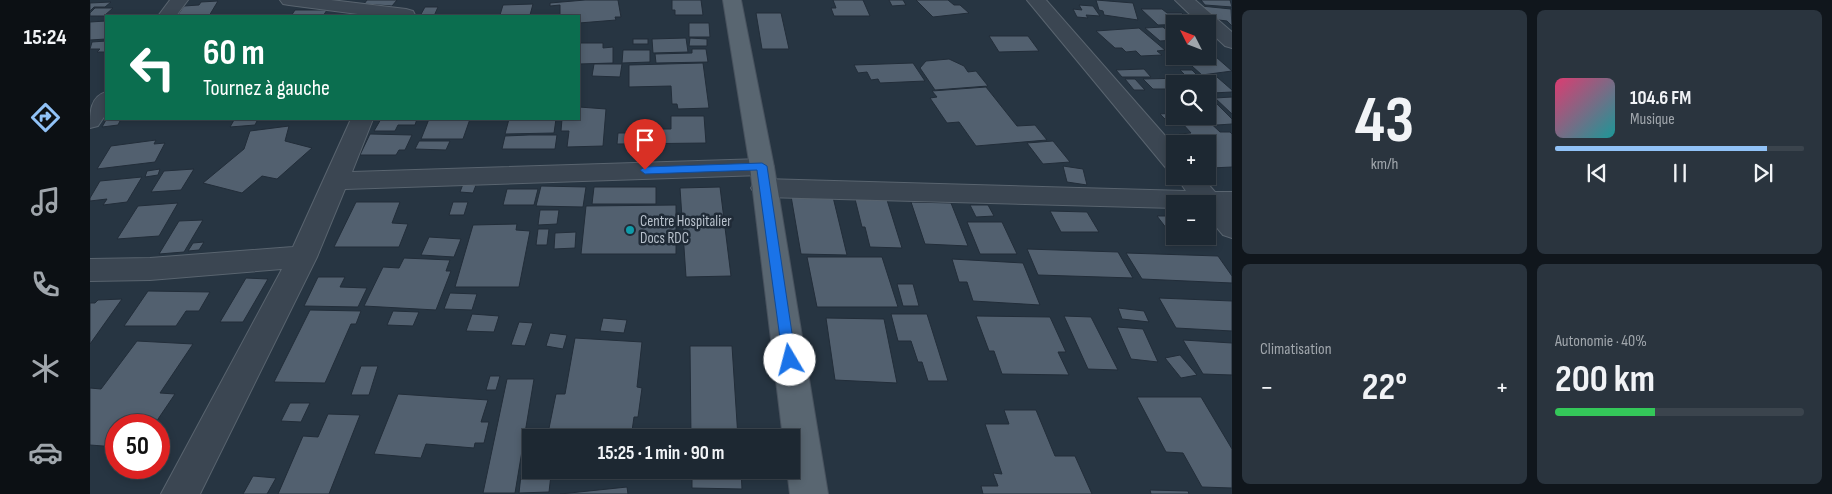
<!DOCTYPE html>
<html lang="fr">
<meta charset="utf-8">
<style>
:root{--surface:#1d2832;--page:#2a343e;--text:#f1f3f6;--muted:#a0a6ac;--line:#3b444d;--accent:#91c2f7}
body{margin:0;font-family:"Sofia Sans Condensed",sans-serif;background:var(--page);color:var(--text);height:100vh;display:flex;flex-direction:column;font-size:19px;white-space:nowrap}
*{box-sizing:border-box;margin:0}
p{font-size:16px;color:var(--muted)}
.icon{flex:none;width:28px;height:28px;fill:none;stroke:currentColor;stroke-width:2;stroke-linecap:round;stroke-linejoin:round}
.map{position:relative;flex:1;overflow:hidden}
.details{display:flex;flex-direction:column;gap:10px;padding:10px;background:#10161c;width:600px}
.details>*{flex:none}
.hud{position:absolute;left:15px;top:15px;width:475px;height:105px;border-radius:0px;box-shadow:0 2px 8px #0003,0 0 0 1px var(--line);background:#0b6e4f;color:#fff;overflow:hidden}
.needle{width:32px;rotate:312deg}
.fabs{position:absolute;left:1076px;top:15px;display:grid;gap:10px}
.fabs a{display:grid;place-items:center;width:50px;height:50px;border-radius:0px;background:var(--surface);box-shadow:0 2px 8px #0003,0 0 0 1px var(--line);font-size:25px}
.speed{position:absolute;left:15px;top:414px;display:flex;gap:10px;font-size:25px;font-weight:700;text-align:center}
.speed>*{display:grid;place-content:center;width:65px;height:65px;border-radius:50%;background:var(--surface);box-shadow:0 2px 8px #0003,0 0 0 1px var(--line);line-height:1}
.speed .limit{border:8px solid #d22;background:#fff;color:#111}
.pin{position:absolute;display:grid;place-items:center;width:42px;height:42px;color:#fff;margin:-51px -21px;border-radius:50% 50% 50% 0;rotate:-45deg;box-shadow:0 0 5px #0007}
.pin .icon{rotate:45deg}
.me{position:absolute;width:55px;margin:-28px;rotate:352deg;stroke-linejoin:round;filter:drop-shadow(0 0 4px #0008)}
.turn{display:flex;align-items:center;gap:18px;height:105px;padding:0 15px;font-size:22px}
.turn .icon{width:65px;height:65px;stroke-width:2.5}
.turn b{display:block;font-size:35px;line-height:42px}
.big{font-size:38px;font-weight:700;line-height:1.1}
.details .tile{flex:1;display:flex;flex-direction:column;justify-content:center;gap:8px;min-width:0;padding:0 18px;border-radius:8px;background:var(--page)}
.details .dial{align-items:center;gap:0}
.dial b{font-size:65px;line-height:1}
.song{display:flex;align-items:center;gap:15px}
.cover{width:60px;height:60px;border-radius:8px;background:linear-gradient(135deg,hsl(340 70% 55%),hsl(180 70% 35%))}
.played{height:5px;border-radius:2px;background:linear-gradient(90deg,var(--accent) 85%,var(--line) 85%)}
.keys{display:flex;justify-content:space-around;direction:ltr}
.heat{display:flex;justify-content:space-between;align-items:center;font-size:28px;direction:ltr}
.charge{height:8px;border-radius:4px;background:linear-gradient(90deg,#34c759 40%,var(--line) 0)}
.details .tiles{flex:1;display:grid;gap:10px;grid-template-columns:repeat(2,1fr)}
.trip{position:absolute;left:432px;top:429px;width:278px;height:50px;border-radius:0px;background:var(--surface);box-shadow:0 2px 8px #0003,0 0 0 1px var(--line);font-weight:700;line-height:50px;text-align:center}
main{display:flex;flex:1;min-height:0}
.dock{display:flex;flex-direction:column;width:90px;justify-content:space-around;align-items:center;background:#0c1014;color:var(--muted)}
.dock .icon{width:35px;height:35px}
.dock .on{color:var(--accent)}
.dock b{font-size:22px;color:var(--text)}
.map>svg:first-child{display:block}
.building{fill:#52606f;stroke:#222d39}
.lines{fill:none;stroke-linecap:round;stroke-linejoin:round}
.minor-casing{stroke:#59646f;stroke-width:2}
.major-casing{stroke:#48525e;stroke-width:2}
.minor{fill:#3b4652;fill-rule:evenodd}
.major{fill:#596671;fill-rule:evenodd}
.route{fill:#1a73e8;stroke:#114b97}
.culture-dot{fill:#0f9aa8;stroke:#202b37;stroke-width:2}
.labels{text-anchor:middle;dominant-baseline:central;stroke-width:5;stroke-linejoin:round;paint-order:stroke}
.poi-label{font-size:15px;fill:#b8c1cc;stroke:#202b37;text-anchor:start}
</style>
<main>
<nav class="dock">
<b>15:24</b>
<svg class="icon on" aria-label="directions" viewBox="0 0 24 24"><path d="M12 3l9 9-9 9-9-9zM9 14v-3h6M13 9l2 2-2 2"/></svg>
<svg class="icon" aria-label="music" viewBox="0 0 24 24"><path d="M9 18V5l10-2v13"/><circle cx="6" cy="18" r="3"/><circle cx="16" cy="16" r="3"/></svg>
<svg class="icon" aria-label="phone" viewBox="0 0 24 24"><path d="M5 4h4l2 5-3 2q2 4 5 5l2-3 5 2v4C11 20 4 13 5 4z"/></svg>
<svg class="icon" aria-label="climate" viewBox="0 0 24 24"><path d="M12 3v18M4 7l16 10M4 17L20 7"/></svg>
<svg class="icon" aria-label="car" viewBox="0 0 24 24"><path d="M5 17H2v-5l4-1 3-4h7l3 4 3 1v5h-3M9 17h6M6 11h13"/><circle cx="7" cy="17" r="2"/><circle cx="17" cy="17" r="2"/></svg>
</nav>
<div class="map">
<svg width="1142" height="494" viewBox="0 0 1142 494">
<rect width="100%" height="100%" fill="#273542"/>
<!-- building -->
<g class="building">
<polygon points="277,0 307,0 302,6 274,4"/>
<polygon points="495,0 528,0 531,17 525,17 526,20 489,23 489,16 470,16 470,5 460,6 460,3"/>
<polygon points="582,0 611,0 613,15 585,15 585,10 582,10"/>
<polygon points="743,0 773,0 780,16 744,16 741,8 746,8"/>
<polygon points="799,0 813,0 816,5 802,6"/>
<polygon points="826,0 858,0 864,5 870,5 879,13 843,17"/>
<polygon points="1006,0 1043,3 1048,20 1014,15 1013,11 1009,10"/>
<polygon points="1111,0 1140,0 1142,7 1115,5"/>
<polygon points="128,1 119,16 87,16 94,6 109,5 111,2"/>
<polygon points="21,2 15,7 4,7 0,11 0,3"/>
<polygon points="443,4 440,15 437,16 410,15 413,5"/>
<polygon points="989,5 1003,6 1010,16 996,15 998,18 987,17 983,9 992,10"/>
<polygon points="1111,6 1141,9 1142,26 1137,21 1129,20 1124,16 1120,16"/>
<polygon points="335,7 348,7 344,16 330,16"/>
<polygon points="5,8 23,8 14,16 0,16 0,13"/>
<polygon points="1051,9 1072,9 1077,13 1092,13 1103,24 1068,25"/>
<polygon points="205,10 237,10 233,16 201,16"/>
<polygon points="666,13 691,13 699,49 672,49"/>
<polygon points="16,21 16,39 0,40 0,22"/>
<polygon points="599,23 619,23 620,37 599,37"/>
<polygon points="1073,27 1085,37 1085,40 1070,41 1055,28"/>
<polygon points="1049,28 1075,50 1067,51 1072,55 1051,56 1046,51 1036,52 1032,48 1025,48 1006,31"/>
<polygon points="899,36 938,36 949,51 909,52"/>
<polygon points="596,38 598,52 563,53 562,39"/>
<polygon points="600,38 617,39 617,46 599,46"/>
<rect x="543" y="39" width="15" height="5"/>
<polygon points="16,41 16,52 7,52 10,49 0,49 2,42"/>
<polygon points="490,43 513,43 513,48 523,47 523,63 489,64"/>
<polygon points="602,49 616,49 618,62 566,63 565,54 602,53"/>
<polygon points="533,50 560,50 560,62 532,63"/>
<polygon points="1126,57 1142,71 1112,75 1093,58"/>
<polygon points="859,59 874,66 878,72 886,71 898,86 845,90 830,68 836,61"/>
<polygon points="613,63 619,108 588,109 587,104 582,104 581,86 539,87 539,65"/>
<polygon points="823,63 835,81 790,83 788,79 781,80 777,72 768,73 764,65"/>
<polygon points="504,64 532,64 530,77 502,76"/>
<polygon points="1054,69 1061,77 1032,77 1026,70"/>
<polygon points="1090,70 1102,70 1107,75 1095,75"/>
<polygon points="1127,77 1142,90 1142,92 1122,93 1118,89 1118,84 1112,84 1106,78"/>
<polygon points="1097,78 1103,84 1085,84 1085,89 1063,89 1053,79"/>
<polygon points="1035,79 1045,79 1055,90 1044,90"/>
<polygon points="896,87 927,126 945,125 957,140 886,146 869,122 857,123 840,98 847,97 842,91"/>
<polygon points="1142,97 1142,114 1125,98"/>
<polygon points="1118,100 1123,100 1142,119 1142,124 1127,125 1118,115"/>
<polygon points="489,107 516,109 513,146 477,147 479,131 471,131 472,119 489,119"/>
<polygon points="1085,113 1085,116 1113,116 1130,132 1140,132 1142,134 1142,167 1121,168 1118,164 1118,144 1098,144 1089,134 1101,133 1092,123 1079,123 1070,114"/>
<polygon points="581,116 614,116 616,143 527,144 528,133 556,133 556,129 581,129"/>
<polygon points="31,119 28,125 12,127 16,120"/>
<polygon points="168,119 165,125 140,127 144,120"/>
<polygon points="291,119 327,119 325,125 308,125 305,131 284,131"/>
<polygon points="339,119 380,119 373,139 331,139"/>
<polygon points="419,119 466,119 464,133 415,134"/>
<polygon points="199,126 195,141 222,148 187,179 172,176 152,193 113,183 154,149 160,131"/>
<polygon points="280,134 322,135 315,150 309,150 306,155 270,155"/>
<polygon points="439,135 467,135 465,149 412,149 415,136"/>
<polygon points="66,140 64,144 75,143 65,162 7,169 21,146"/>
<polygon points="329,141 360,141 356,150 325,149"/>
<polygon points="963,141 980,162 953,164 937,143"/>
<polygon points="973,166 993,169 997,185 977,182"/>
<polygon points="70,169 68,175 55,177 57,171"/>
<polygon points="104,169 91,190 61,192 74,171"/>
<polygon points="52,177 37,202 13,205 17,199 0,201 0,198 10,181"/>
<polygon points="373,184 386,185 383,193 370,192"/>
<polygon points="451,186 496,187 493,207 446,206"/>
<polygon points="504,187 566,187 566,204 502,204"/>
<polygon points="630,187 641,276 596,277 590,188"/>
<polygon points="417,189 448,189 444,205 413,205"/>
<polygon points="701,196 743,197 757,255 711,254"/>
<polygon points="765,199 797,200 812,248 780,247 775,227 772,227"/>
<polygon points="266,202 310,202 302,223 318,224 309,247 244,247"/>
<polygon points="363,202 378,202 374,215 359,215"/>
<polygon points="821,202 861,203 878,246 835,244"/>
<polygon points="88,203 69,236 27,239 48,206"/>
<polygon points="586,205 586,254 491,254 496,206"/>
<polygon points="880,205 898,205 904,216 886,217"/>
<polygon points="450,210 469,210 467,224 448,225"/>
<polygon points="960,211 997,212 1009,232 971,232"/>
<polygon points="1067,216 1085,216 1085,233 1080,233"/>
<polygon points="113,220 94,252 69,254 89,221"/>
<polygon points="877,222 912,222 927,254 890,254"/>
<polygon points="427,224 426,230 440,231 429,287 365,287 383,225"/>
<polygon points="448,229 459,229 457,245 446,245"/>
<polygon points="486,232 485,248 464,249 465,233"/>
<polygon points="339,237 371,239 364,257 331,255"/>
<polygon points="114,242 109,250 98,251 103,243"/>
<polygon points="937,249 1028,252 1043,278 948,275"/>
<polygon points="1036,253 1128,256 1142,276 1142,283 1052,279"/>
<polygon points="717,257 792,257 808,307 727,307"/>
<polygon points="314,258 360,260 356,271 361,271 346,310 274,306 293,267 309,268"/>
<polygon points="862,259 933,263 950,305 883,301 877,282 869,282"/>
<polygon points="228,277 255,277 250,287 277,288 268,307 214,306"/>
<polygon points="156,278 178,279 153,322 130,322"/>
<polygon points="807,284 823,284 829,306 813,306"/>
<polygon points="58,291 120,292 109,311 96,311 86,326 34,326"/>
<polygon points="360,293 387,294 382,310 354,309"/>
<polygon points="1069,298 1142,301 1142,331 1086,328"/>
<polygon points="32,299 0,344 0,303 5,303 8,300"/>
<polygon points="1028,308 1054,311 1059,322 1032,319"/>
<polygon points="220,310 271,311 266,324 261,324 235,383 184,382"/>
<polygon points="303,311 329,312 323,326 297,325"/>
<polygon points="382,314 409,316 404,332 376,331"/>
<polygon points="801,314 837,314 858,381 838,381 832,362 828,362 821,341 808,341"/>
<polygon points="886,316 960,317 976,352 968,352 979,375 912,374 904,351 899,351"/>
<polygon points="974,316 1001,317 1028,370 998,369"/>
<polygon points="513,318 537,320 534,333 510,331"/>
<polygon points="736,318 794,319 807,383 745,380"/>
<polygon points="429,322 443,323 435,346 421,345"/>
<polygon points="1027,327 1053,329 1068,362 1041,359"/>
<polygon points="460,333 477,335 473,349 456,346"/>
<polygon points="485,338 552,342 547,387 552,388 548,417 544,417 541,438 457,438 466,394 475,394"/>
<polygon points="1093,340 1142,343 1142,375 1113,374"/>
<polygon points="47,341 103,344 70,393 85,394 64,425 26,425 26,447 0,445 0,388 11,389"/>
<polygon points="600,346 642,346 648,438 601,438"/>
<polygon points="1090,355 1107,375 1091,378 1075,358"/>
<polygon points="271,366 288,366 279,395 261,395"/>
<polygon points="400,376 410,376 406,390 396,390"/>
<polygon points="417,379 444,379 425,493 393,493"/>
<polygon points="308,394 398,400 391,422 399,422 394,443 385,443 384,448 336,444 331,458 284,454"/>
<polygon points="1047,397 1111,397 1142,449 1142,488 1112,487 1093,453 1076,452"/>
<polygon points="200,403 220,403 211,422 191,421"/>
<polygon points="914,410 946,410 965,456 985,456 1002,494 893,494 891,486 908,486 903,473 912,474 895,424 919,424"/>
<polygon points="238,414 270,415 239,494 188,494 213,436 228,437"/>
<polygon points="602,470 651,470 652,489 602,488"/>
<polygon points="431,475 461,475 459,492 429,493"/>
<polygon points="163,476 186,478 177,494 153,494"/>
<polygon points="537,487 538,494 470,494"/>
<polygon points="1060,490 1098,491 1099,494 1061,494"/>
</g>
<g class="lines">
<defs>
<g id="minor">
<polygon points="80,0 98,0 86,16 68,16"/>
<polygon points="190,0 241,0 316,9 323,11 325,15 283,16 199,5 193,4"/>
<polygon points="937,0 956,0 1085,147 1085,170 1076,168"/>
<polygon points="1085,0 1105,0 1142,32 1142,48 1135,46 1118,30 1118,24 1110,24"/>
<path d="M16,92V114L8,126L0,128C0,112 0,97 16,92Z"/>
<polygon points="261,119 283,119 262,172 672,159 681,161 684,167 681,173 672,175 255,189 227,257 110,494 71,494 192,269 60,280 0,281 0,259 60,258 203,247"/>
<polygon points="1085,175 1111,176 1125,192 1142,192 1142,238 1133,235 1118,217 1118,204 1085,204 1085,208 674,197 665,194 661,188 665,182 674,179 1096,191"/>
</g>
<polygon id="major" points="633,0 651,0 684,167 738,494 700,494 697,470 701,470 701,438 693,438 660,167"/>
</defs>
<!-- minor casing -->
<use href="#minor" class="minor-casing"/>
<!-- major casing -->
<use href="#major" class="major-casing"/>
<!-- minor -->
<use href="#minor" class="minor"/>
<!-- major -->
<use href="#major" class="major"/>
</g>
<!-- route -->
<polygon class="route" points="672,163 677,166 706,360 704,364 700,366 695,364 693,360 667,170 555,174 550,170 555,167"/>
<!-- markers -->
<circle class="culture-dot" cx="540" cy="230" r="5"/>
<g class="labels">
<!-- poi labels -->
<g class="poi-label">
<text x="550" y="221">Centre Hospitalier<tspan x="550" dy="17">Docs RDC</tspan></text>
</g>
</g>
</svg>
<div class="fabs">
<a><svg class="needle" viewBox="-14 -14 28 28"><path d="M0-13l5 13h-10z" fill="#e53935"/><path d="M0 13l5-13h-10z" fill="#a0a6ac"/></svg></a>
<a><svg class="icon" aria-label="search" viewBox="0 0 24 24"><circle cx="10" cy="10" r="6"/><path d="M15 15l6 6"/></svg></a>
<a>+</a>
<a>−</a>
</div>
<div class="speed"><div class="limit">50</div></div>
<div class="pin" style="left:555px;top:170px;background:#d93025"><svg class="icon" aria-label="arrive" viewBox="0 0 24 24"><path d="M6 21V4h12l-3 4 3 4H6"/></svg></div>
<svg class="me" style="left:700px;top:360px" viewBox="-20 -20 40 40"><circle r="19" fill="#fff"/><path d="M0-13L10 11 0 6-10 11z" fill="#1a73e8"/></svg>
<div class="trip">15:25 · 1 min · 90 m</div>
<div class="hud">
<div class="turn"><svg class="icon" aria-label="left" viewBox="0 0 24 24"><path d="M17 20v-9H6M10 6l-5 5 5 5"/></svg><div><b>60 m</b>Tournez à gauche</div></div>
</div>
</div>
<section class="details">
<div class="tiles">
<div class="tile dial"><b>43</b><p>km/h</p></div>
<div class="tile">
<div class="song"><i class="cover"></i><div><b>104.6 FM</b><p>Musique</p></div></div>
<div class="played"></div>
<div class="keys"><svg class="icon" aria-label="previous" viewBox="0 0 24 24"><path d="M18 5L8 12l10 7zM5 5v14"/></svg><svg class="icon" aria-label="pause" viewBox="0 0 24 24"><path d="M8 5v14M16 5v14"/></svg><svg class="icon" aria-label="next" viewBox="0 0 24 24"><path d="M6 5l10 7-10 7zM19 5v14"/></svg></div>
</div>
<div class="tile"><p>Climatisation</p>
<div class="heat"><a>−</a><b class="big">22°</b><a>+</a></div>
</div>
<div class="tile"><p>Autonomie · 40%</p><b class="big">200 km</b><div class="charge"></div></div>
</div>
</section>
</main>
